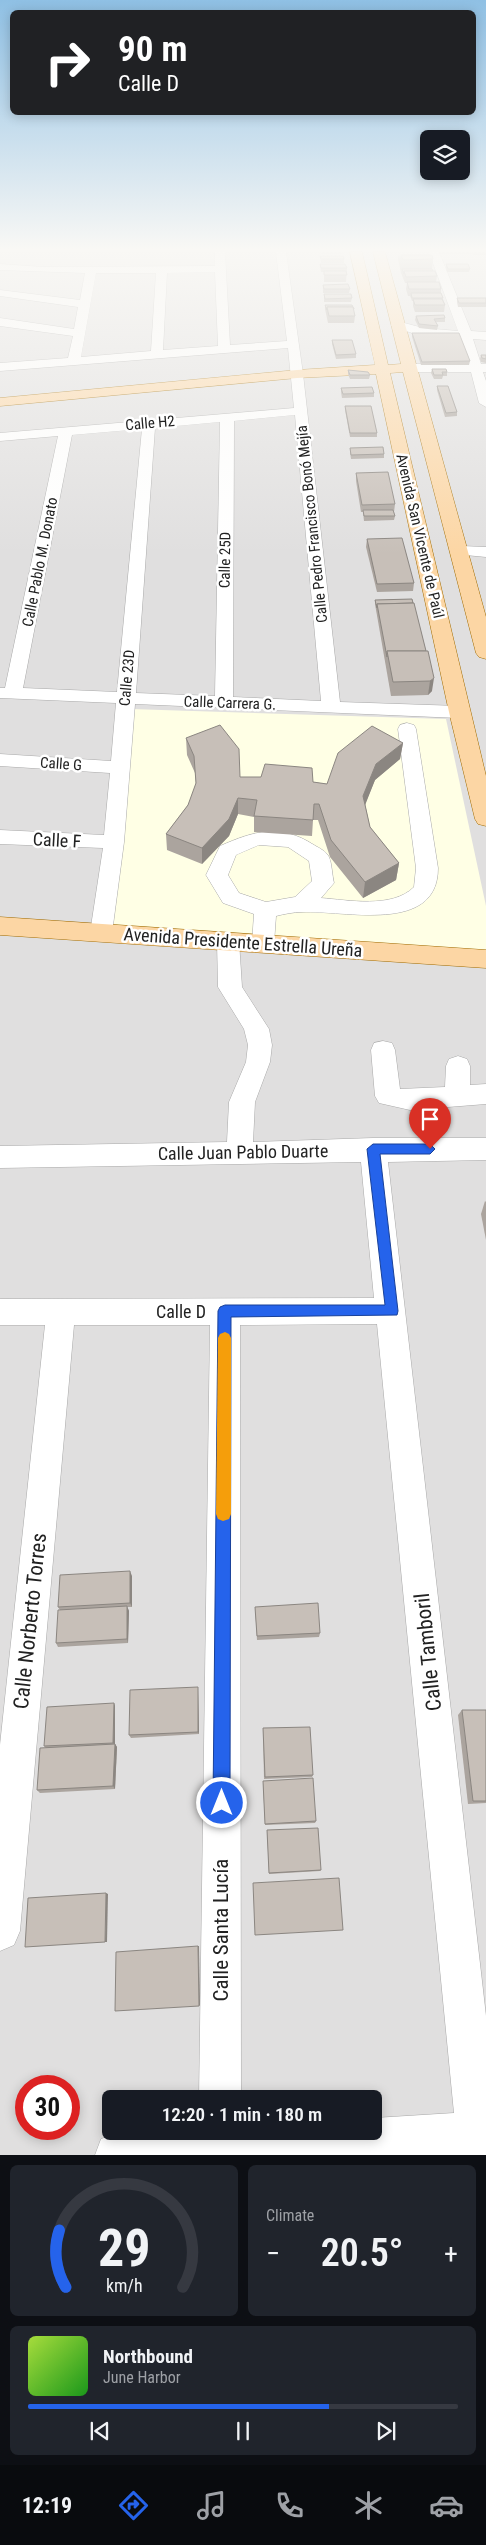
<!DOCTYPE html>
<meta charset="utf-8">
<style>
:root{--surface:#171b24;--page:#20242c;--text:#f1f3f6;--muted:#9ea1a6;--line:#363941;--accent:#2563eb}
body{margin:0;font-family:"Roboto Condensed",sans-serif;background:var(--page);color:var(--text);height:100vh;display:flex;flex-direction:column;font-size:19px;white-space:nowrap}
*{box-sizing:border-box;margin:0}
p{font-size:16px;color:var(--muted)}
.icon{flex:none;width:28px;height:28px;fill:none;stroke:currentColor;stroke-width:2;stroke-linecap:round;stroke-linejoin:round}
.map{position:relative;height:2155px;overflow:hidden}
.details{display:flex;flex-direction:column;gap:10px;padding:10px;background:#0d0f14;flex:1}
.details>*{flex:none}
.top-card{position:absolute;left:10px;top:10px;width:466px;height:105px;border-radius:8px;box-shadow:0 2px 12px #0003;background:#202124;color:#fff;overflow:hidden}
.controls{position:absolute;left:420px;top:130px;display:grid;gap:10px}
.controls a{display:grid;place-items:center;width:50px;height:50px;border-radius:8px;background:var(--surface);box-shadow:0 2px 12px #0003;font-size:25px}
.speed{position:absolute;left:15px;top:2075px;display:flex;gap:10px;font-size:25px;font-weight:700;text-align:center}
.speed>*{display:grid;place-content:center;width:65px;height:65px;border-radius:50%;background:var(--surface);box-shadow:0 2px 12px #0003;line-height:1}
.speed .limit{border:8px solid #d22;background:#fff;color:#111}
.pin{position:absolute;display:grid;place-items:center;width:42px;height:42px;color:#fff;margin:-51px -21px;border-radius:50% 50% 50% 0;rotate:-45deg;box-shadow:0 0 5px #0007}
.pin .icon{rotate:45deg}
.me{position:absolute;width:55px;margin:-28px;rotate:0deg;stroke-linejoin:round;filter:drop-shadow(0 0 4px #0008)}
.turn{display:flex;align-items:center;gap:18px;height:105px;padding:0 25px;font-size:22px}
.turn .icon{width:65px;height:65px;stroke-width:2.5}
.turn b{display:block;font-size:35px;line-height:42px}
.big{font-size:38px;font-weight:600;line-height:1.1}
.details .tile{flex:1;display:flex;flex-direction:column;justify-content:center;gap:8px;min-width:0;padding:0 18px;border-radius:8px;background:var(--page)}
.details .dial{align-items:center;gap:0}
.dial svg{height:130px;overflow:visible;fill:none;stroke:var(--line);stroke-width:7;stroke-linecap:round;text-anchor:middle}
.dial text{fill:var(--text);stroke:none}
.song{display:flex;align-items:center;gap:15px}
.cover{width:60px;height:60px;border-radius:8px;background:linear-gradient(135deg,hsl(80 70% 55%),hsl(120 70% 35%))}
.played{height:5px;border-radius:2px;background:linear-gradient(90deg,var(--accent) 70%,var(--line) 70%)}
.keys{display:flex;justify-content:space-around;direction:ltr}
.heat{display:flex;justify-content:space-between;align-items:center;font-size:28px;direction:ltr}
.details .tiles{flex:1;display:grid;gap:10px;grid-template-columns:1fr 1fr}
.tile:last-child{grid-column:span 2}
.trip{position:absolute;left:102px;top:2090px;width:280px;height:50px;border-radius:8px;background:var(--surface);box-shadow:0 2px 12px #0003;font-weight:600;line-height:50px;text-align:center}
.menu{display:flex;height:80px;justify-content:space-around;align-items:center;background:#090b0e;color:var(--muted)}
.menu .icon{width:35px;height:35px}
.menu .selected{color:var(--accent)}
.menu b{font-size:22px;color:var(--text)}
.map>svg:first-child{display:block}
.residential{fill:#e0dfdf;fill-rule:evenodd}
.education{fill:#ffffe5}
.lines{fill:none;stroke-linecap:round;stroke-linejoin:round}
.minor-casing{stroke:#a9a9a9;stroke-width:1}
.major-casing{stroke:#a06b00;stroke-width:1}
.minor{fill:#fff;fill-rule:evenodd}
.major{fill:#fcd6a4;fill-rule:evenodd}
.wall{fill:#aba49e}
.shaded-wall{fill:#8b8681}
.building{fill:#c7bfb8;stroke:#8b8681}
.route{fill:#2563eb;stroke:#184099}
.slow{fill:#f59e0b}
.labels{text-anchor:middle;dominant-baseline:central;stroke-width:5;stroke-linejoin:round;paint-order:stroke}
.far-street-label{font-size:15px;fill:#222;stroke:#fff}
.street-label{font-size:18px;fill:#222;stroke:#fff}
.near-street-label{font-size:21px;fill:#222;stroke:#fff}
</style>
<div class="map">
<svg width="486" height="2155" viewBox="0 0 486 2155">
<rect width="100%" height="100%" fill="#f2efe9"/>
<!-- residential -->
<path class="residential" d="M0,252H486V2155H0ZM26,2086H69V2129H26ZM111,2099H374V2131H111Z"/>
<!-- education -->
<polygon class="education" points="130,709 446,719 486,906 486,963 107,938"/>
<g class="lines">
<defs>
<g id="minor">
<path d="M215,252H225L230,345L287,341L276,252H286L303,374L340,702L459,706L466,708L468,712L466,716L459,718L135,704L124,842L112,933L109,939L101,941L93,939L90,933L103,848L0,844V830L104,835L110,773L0,766V754L111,761L116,703L0,698V688H5L58,436L0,441V433L294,408L288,348L0,371V363L68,358L73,336L0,326V318L74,329L78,307L0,296V290L80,300L85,273L0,270V264L43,267L215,266ZM215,272L218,346L163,350L167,273ZM96,273H156L151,351L81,357ZM295,415L321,701L233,697L234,421ZM220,422L215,696L136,693L155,428ZM142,429L117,692L23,688L72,435Z"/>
<polygon points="429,252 439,252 471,331 486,332 486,340 473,339 481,364 486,364 486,372 483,372 486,381 486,407 479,403 471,372 407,372 401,368 407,364 468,364 461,338 422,336 393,327 391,325 397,321 423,328 458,331"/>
<polygon points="461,546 486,547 486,557 455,554 453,551 455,548"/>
<path d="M407,723L414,725L416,729L438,868C438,935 344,910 302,912C294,912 284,914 276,916L274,943L271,949L263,951L255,949L252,943L254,914L223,903L206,875L220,846C254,831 280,823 314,845C319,848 326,851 329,857C332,864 332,875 334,883L321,898C348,900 392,909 414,887L416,868L398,729L400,725ZM259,845L288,847L309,861L312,881L295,897L266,902L239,893L228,875L236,855Z"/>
<polygon points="228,933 236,935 239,941 242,987 269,1029 272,1045 270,1062 255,1102 253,1142 373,1138 486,1138 486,1160 388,1162 486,2016 486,2155 95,2155 101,2139 117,2133 374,2131 374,2118 454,2113 377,1324 240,1325 241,2099 199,2099 210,1325 74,1325 20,1931 14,1945 0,1951 0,1745 45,1325 0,1325 0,1299 374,1298 361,1162 0,1168 0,1146 227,1142 229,1102 246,1062 248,1045 244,1029 218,987 217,941 220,935"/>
<polygon points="383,1041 392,1043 395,1050 400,1089 445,1087 446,1066 449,1059 458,1056 467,1059 470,1066 470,1085 486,1084 486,1104 410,1110 379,1103 375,1096 371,1050 374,1043"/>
</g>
<g id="major">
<polygon points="350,252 362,252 388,365 401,364 373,252 385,252 486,617 486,659 479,657 476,653 403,372 390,373 486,776 486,826 478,824 475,819 449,712 376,374 297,378 0,406 0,398 297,370 375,365"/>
<polygon points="0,917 486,950 486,968 0,935"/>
</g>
</defs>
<!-- minor casing -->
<use href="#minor" class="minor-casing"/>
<!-- major casing -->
<use href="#major" class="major-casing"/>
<!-- minor -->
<use href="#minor" class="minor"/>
<!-- major -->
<use href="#major" class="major"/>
</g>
<!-- wall -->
<g class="wall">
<polygon points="321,252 343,252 342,254 321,254"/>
<polygon points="439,252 472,252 471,254 440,254"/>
<polygon points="472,252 486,252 486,255 473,255"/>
<polygon points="320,256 344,259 344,263 321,263"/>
<polygon points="398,256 433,259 432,269 437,276 436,282 441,289 441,293 445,305 444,312 415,312 413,306 413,301 412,301 410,296 408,296 406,289 407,283 405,283 401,273 398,259"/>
<polygon points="320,264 347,268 346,282 324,282 324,272 321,272"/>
<polygon points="446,264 470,269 469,272 447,272 446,268"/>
<polygon points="323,285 350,289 349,293 323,293"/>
<polygon points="324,294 352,298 351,302 324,302"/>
<polygon points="457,298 486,298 486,307 458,307 457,302"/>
<polygon points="325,305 355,316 354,323 328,323 325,309"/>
<polygon points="416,316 445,318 445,322 436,322 438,326 437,330 419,328 415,320"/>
<polygon points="412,333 470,361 469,365 421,365 412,337"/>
<polygon points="332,340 356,354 356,358 336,359 332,344"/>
<polygon points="481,355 486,355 486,363 481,362 480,359"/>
<polygon points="432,369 447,372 447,376 443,376 442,379 434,379 431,373"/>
<polygon points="348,370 370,375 369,379 350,379 348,374"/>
<polygon points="437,386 457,412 457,416 445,417 437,390"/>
<polygon points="341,388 374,393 374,397 342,398 341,392"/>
<polygon points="345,406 377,433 377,437 350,437 345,410"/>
<polygon points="350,448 384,454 384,458 351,459 350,452"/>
<polygon points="356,473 395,504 394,512 395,516 394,520 364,521 363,512 361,512 356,481"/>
<polygon points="367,539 414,583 413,591 377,592 366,547"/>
<polygon points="412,599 432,691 428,695 391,696 375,604 375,600"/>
<polygon points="186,738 240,777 313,782 327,784 403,743 400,759 375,780 365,804 370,827 399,863 396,880 363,898 330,857 318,820 313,820 312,836 254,832 254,817 238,814 229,836 202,864 167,850 166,834 188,805 196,785 195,773 187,755"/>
<polygon points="485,1201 486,1202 486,1240 481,1214"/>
<polygon points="132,1576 132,1607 127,1607 129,1611 128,1643 58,1647 56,1643 60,1610 58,1607"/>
<polygon points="255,1607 320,1633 319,1637 257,1640"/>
<polygon points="198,1687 199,1734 131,1738 129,1735"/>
<polygon points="114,1703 115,1706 115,1744 117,1747 115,1789 40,1793 37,1790 46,1748 44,1746"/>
<polygon points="462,1710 486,1710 486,1803 468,1804 458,1715"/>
<polygon points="263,1728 313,1775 312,1777 264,1779"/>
<polygon points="263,1783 316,1821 315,1823 265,1825"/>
<polygon points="267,1830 321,1870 320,1871 269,1874"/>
</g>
<!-- shaded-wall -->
<g class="shaded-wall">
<polygon points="434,678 432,691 428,695 430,681"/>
<polygon points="403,743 400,759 375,780 362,813 363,796 376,764"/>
<polygon points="238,798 238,814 229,836 202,864 202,848"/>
<polygon points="399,863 396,880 363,898 365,882"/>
<polygon points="130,1571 132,1576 132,1607 130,1603"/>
<polygon points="127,1606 129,1611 128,1643 127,1639"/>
<polygon points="198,1687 198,1690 199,1734 198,1732"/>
<polygon points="114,1703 115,1706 115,1746 113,1743"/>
<polygon points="115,1744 117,1747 115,1789 113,1786"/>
<polygon points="106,1893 108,1894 107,1942 105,1942"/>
<polygon points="198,1946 199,1946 200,2005 199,2006"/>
</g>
<!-- building -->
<g class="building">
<polygon points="401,255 432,255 433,259 403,260"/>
<polygon points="320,256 343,256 344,259 321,259"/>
<polygon points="320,264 345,264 347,268 321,268"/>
<polygon points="446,264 468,264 470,269 448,269"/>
<polygon points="402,269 432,269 433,271 404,271 404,274"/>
<polygon points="324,271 346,271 347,275 324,275"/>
<polygon points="404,271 435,271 437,276 406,277"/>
<polygon points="407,282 439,282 441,289 409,289"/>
<polygon points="348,284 350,289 324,289 323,285"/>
<polygon points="411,293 441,293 443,298 412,298"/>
<polygon points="324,294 351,294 352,298 325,299"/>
<polygon points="457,298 486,298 486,303 459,303"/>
<polygon points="413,299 442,299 445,305 415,305"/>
<polygon points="325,305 352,305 354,309 353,307 327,307 327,310"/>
<polygon points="327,307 353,307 355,316 329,316"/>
<polygon points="444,315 445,318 434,319 438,326 419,324 416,316"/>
<polygon points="412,333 459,333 470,361 422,362"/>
<polygon points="332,340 352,340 356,354 336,355"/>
<polygon points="481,355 486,355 486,359 482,358"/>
<polygon points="432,369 446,369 447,372 442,372 443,375 434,375"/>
<polygon points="348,370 368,372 370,375 350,375"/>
<polygon points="437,386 448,386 457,412 446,413"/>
<polygon points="372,387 374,393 343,394 341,388"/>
<polygon points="345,406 371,406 377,433 350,433"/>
<polygon points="383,447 384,454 351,455 350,448"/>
<polygon points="388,472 395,504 362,505 356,473"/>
<polygon points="363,510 393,510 395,516 364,516"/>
<polygon points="402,538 414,583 377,584 367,539"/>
<polygon points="412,599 413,603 377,604 377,608 375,600"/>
<polygon points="414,603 426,651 387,651 387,657 377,604"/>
<polygon points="387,651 428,651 434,678 430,681 393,682"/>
<polygon points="220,725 239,749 240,777 261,777 265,764 312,768 313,782 327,784 338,753 372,726 403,743 376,764 363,796 370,827 399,863 365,882 331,840 319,804 314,804 313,820 254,816 257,800 238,798 229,819 202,848 166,834 188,805 196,783 194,756 186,738"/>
<polygon points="130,1571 130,1603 58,1607 60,1575"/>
<polygon points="318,1603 320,1633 257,1636 255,1607"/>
<polygon points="127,1606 127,1639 56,1643 58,1610"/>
<polygon points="198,1687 198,1732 129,1735 130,1690"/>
<polygon points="114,1703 113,1743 44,1746 47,1707"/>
<polygon points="462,1710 486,1710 486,1801 473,1801"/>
<polygon points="310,1727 313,1775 265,1777 263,1728"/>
<polygon points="115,1744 113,1786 37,1790 40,1748"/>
<polygon points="313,1778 316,1821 265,1824 263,1781"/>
<polygon points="318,1828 321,1870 269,1873 267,1830"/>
<polygon points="339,1878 343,1930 255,1935 253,1883"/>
<polygon points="106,1893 105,1942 25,1947 28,1898"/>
<polygon points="198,1946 199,2006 115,2011 116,1952"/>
</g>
<!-- sky -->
<linearGradient id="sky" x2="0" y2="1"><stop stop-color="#8fc0e4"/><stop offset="0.45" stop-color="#f9f8f5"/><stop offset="1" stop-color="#f9f8f5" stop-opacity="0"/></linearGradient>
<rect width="486" height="554" fill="url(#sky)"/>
<!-- route -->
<polygon class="route" points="373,1144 430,1144 435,1149 430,1154 380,1154 398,1311 397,1315 231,1317 230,1803 228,1809 222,1812 216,1809 213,1803 218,1311 220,1307 225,1305 385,1305 367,1149"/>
<!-- slow -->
<polygon class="slow" points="225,1332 229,1334 231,1338 231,1514 229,1519 223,1521 218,1519 216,1514 218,1338 220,1334"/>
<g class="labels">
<!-- far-street labels -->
<g class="far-street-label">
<text transform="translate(150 423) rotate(-5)">Calle H2</text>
<text transform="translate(312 524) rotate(-96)">Calle Pedro Francisco Bonó Mejía</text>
<text transform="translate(420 536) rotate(77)">Avenida San Vicente de Paúl</text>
<text transform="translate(225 560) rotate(-89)">Calle 25D</text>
<text transform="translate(40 562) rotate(-79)">Calle Pablo M. Donato</text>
<text transform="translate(127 678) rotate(-85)">Calle 23D</text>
<text transform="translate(230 703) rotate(2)">Calle Carrera G.</text>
<text transform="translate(61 764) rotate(4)">Calle G</text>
</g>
<!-- street labels -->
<g class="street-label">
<text transform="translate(57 840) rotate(3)">Calle F</text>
<text transform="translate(243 942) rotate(4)">Avenida Presidente Estrella Ureña</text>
<text transform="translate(243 1152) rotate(-1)">Calle Juan Pablo Duarte</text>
<text x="181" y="1311">Calle D</text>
</g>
<!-- near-street labels -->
<g class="near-street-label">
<text transform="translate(30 1621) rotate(-84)">Calle Norberto Torres</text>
<text transform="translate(428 1652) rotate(-96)">Calle Tamboril</text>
<text transform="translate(221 1930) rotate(-90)">Calle Santa Lucía</text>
</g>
</g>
</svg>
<div class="controls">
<a><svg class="icon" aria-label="layers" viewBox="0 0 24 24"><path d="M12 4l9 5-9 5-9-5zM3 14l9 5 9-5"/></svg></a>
</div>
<div class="speed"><div class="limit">30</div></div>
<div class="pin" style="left:430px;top:1149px;background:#d93025"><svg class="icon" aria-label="arrive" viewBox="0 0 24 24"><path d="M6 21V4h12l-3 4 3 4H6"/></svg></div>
<svg class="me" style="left:222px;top:1803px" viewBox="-20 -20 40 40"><circle r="17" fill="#2563eb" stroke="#fff" stroke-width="3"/><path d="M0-11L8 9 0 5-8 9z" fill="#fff"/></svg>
<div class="trip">12:20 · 1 min · 180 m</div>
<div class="top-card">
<div class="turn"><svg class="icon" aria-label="right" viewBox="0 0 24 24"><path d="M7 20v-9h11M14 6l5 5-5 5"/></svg><div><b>90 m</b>Calle D</div></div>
</div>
</div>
<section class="details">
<div class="tiles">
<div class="tile dial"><svg viewBox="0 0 100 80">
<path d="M14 69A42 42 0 1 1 86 69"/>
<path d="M14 69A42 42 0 0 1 10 34" stroke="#2563eb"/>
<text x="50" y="56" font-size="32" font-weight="700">29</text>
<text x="50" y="72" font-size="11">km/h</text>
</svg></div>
<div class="tile"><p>Climate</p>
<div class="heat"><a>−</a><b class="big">20.5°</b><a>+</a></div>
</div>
<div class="tile">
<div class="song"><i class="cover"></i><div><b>Northbound</b><p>June Harbor</p></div></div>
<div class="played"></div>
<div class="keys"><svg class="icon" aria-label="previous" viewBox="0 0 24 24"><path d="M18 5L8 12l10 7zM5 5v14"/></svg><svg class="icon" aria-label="pause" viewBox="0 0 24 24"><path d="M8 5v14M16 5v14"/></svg><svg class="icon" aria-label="next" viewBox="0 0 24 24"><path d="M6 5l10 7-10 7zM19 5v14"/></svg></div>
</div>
</div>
</section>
<nav class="menu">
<b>12:19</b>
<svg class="icon selected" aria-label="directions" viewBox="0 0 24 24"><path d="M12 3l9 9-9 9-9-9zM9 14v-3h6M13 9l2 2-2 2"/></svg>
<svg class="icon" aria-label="music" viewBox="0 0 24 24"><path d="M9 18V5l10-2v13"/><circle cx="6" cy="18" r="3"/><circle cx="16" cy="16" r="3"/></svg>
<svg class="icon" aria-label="phone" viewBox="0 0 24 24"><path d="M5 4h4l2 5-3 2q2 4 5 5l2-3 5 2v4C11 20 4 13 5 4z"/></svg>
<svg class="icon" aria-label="climate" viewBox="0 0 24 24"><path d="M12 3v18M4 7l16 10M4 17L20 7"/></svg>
<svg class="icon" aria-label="car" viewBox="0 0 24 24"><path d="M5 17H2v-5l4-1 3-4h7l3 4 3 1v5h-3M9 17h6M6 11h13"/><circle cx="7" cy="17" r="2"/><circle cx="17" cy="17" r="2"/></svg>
</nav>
